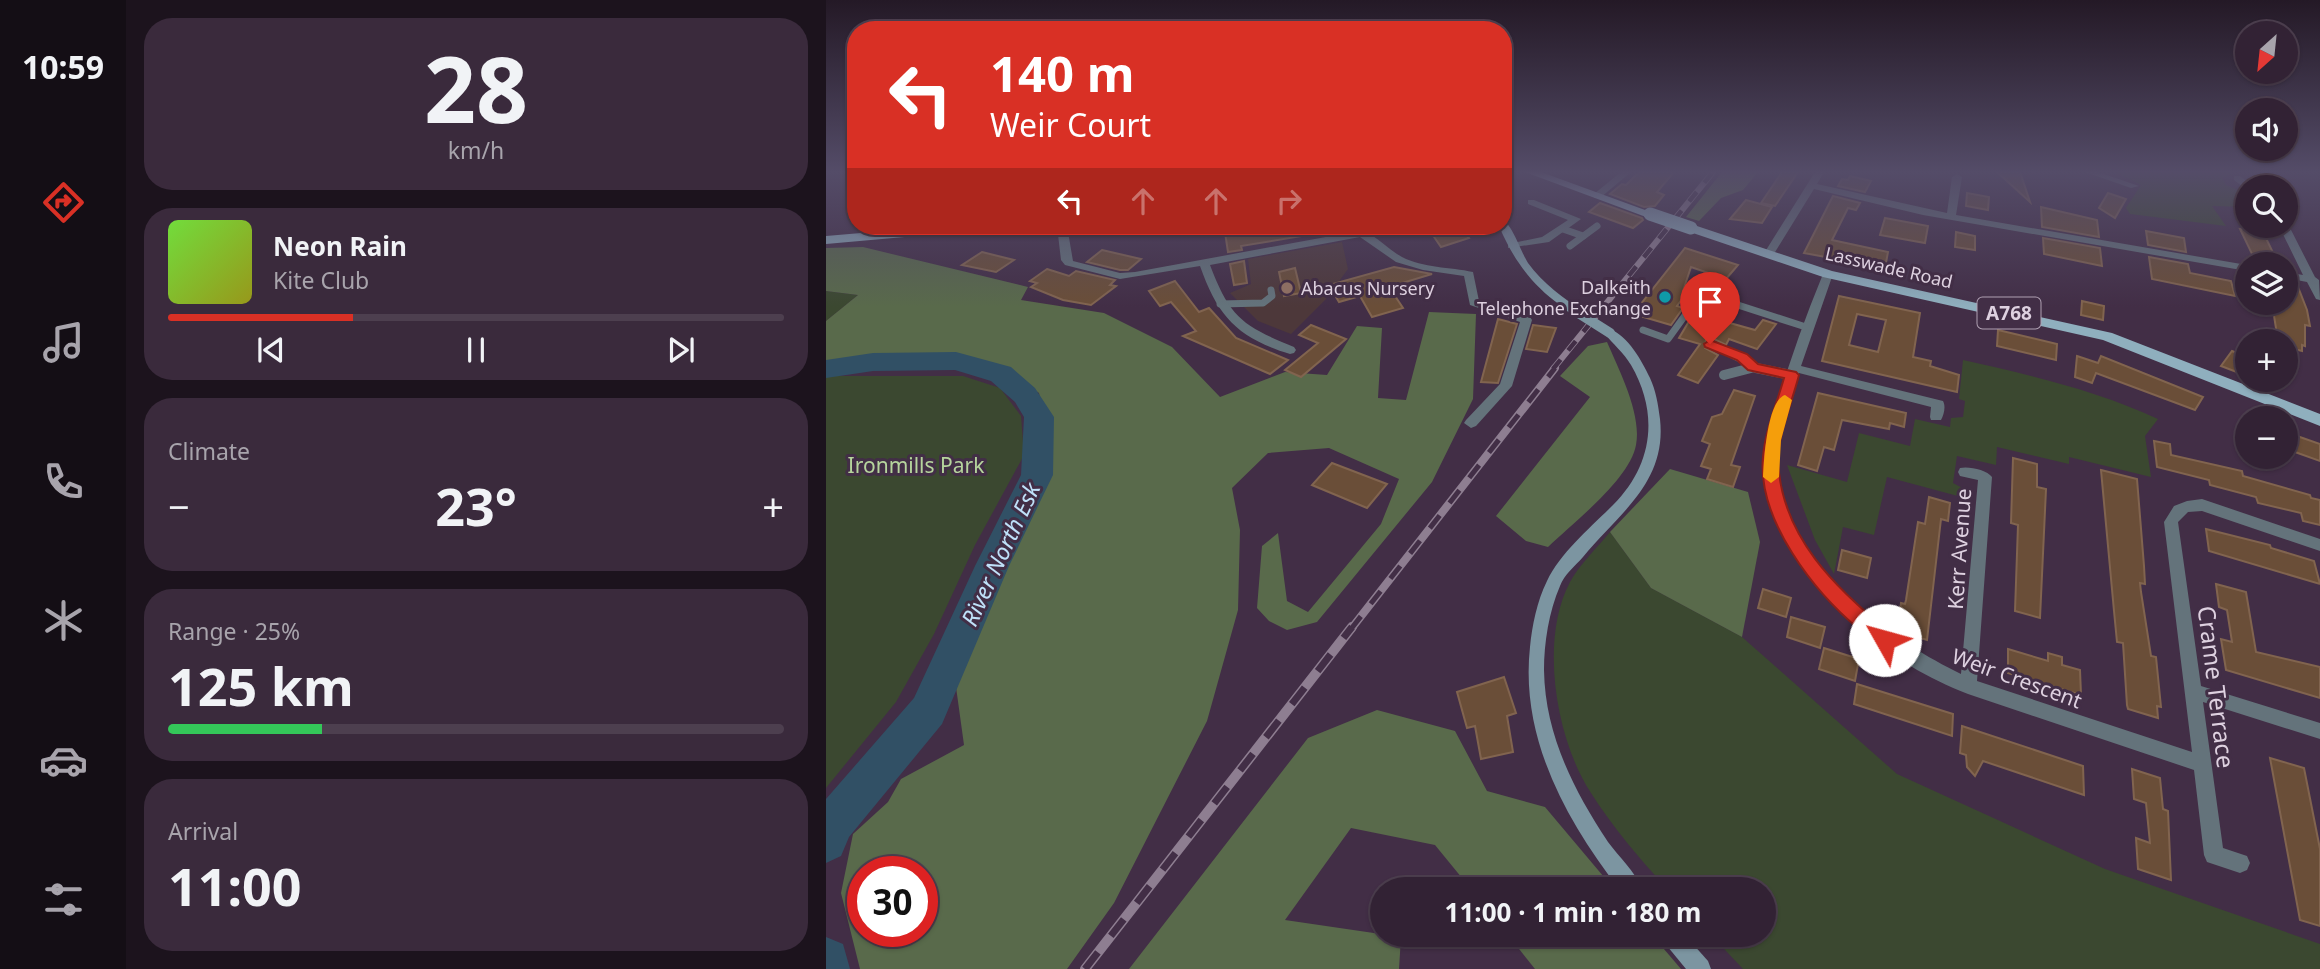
<!DOCTYPE html>
<meta charset="utf-8">
<style>
:root{--surface:#322234;--page:#3a2a3c;--text:#f1f3f6;--muted:#a8a4ac;--line:#4d3f4f;--accent:#d93025}
body{margin:0;font-family:"Noto Sans",sans-serif;background:var(--page);color:var(--text);height:100vh;display:flex;flex-direction:column;font-size:26px;white-space:nowrap}
*{box-sizing:border-box;margin:0}
p{font-size:23px;color:var(--muted)}
.icon{flex:none;width:38px;height:38px;fill:none;stroke:currentColor;stroke-width:2;stroke-linecap:round;stroke-linejoin:round}
.map{position:relative;flex:1;overflow:hidden}
.details{display:flex;flex-direction:column;gap:18px;padding:18px;background:#1c131d;width:700px}
.details>*{flex:none}
.banner{position:absolute;left:21px;top:21px;width:665px;height:214px;border-radius:28px;box-shadow:0 2px 5px #0004,0 0 0 2px var(--line);background:#d93025;color:#fff;overflow:hidden}
.needle{width:46px;rotate:207deg}
.fabs{position:absolute;left:1409px;top:21px;display:grid;gap:14px}
.fabs a{display:grid;place-items:center;width:63px;height:63px;border-radius:50%;background:var(--surface);box-shadow:0 2px 5px #0004,0 0 0 2px var(--line);font-size:35px}
.speed{position:absolute;left:21px;top:856px;display:flex;gap:14px;font-size:35px;font-weight:700;text-align:center}
.speed>*{display:grid;place-content:center;width:91px;height:91px;border-radius:50%;background:var(--surface);box-shadow:0 2px 5px #0004,0 0 0 2px var(--line);line-height:1}
.speed .limit{border:10px solid #d22;background:#fff;color:#111}
.pin{position:absolute;display:grid;place-items:center;width:60px;height:60px;color:#fff;margin:-72px -30px;border-radius:50% 50% 50% 0;rotate:-45deg;box-shadow:0 0 7px #0007}
.pin .icon{rotate:45deg}
.me{position:absolute;width:77px;margin:-38px;rotate:308deg;stroke-linejoin:round;filter:drop-shadow(0 0 5px #0008)}
.turn{display:flex;align-items:center;gap:24px;height:147px;padding:0 28px;font-size:32px}
.turn .icon{width:91px;height:91px;stroke-width:2.5}
.turn b{display:block;font-size:49px;line-height:60px}
.lanes{display:flex;align-items:center;height:66px;padding:0 28px;background:#0003;justify-content:center;gap:35px;direction:ltr}
.lanes .off{opacity:.35}
.big{font-size:52px;font-weight:700;line-height:1.1}
.details .card{flex:1;display:flex;flex-direction:column;justify-content:center;gap:10px;min-width:0;padding:0 24px;border-radius:28px;background:var(--page)}
.details .dial{align-items:center;gap:0}
.dial b{font-size:91px;line-height:1}
.song{display:flex;align-items:center;gap:21px}
.cover{width:84px;height:84px;border-radius:10px;background:linear-gradient(135deg,hsl(100 70% 55%),hsl(60 70% 35%))}
.played{height:7px;border-radius:4px;background:linear-gradient(90deg,var(--accent) 30%,var(--line) 30%)}
.keys{display:flex;justify-content:space-around;direction:ltr}
.heat{display:flex;justify-content:space-between;align-items:center;font-size:38px;direction:ltr}
.charge{height:10px;border-radius:5px;background:linear-gradient(90deg,#34c759 25%,var(--line) 0)}
.trip{position:absolute;left:544px;top:877px;width:406px;height:70px;border-radius:35px;background:var(--surface);box-shadow:0 2px 5px #0004,0 0 0 2px var(--line);font-weight:700;line-height:70px;text-align:center}
main{display:flex;flex:1;min-height:0}
.menu{display:flex;flex-direction:column;width:126px;justify-content:space-around;align-items:center;background:#140e15;color:var(--muted)}
.menu .icon{width:49px;height:49px}
.menu .on{color:var(--accent)}
.menu b{font-size:32px;color:var(--text)}
.map>svg:first-child{display:block}
.education{fill:#4d383a}
.green{fill:#3b4830}
.forest{fill:#596a4b;fill-rule:evenodd}
.lines{fill:none;stroke-linecap:round;stroke-linejoin:round}
.river{fill:#315065;fill-rule:evenodd}
.building{fill:#6a4e38;stroke:#81644f;stroke-width:2;fill-rule:evenodd}
.service-far1{stroke:#64737b;stroke-width:7}
.service{stroke:#64737b;stroke-width:10}
.minor{fill:#64737b;fill-rule:evenodd}
.secondary{fill:#7c95a1;fill-rule:evenodd}
.primary{fill:#8fafbe;fill-rule:evenodd}
.rail-far2-casing{stroke:#8e7e91;stroke-width:6}
.rail-far1-casing{stroke:#8e7e91;stroke-width:8}
.rail-casing{stroke:#8e7e91;stroke-width:10}
.rail-far2{stroke:#422e46;stroke-width:4.5;stroke-dasharray:12;stroke-linecap:butt}
.rail-far1{stroke:#422e46;stroke-width:5;stroke-dasharray:16;stroke-linecap:butt}
.rail{stroke:#422e46;stroke-width:7;stroke-dasharray:21;stroke-linecap:butt}
.secondary-bridge{stroke:#7c95a1;stroke-width:10}
.primary-bridge{stroke:#8fafbe;stroke-width:13}
.route{fill:#d93025;stroke:#8d1f18;stroke-width:2}
.slow{fill:#f59e0b}
.education-dot{fill:#8d6e63;stroke:#422e46;stroke-width:2.5}
.culture-dot{fill:#0f9aa8;stroke:#422e46;stroke-width:2.5}
.labels{text-anchor:middle;dominant-baseline:central;stroke-width:6;stroke-linejoin:round;paint-order:stroke}
.far-street-label{font-size:18px;fill:#ded1e0;stroke:#422e46}
.far-poi-label{font-size:18px;fill:#ded1e0;stroke:#422e46;text-anchor:end}
.shield{fill:#422e46;stroke:#afa0b2;stroke-width:2}
.shield-label{font-size:19px;font-weight:bold;fill:#ded1e0}
.park-label{font-size:21px;fill:#b6d49d;stroke:#422e46}
.street-label{font-size:21px;fill:#ded1e0;stroke:#422e46}
.water-label{font-size:23px;font-style:italic;fill:#bfe1f9;stroke:#422e46}
.near-street-label{font-size:24px;fill:#ded1e0;stroke:#422e46}
</style>
<main>
<nav class="menu">
<b>10:59</b>
<svg class="icon on" aria-label="directions" viewBox="0 0 24 24"><path d="M12 3l9 9-9 9-9-9zM9 14v-3h6M13 9l2 2-2 2"/></svg>
<svg class="icon" aria-label="music" viewBox="0 0 24 24"><path d="M9 18V5l10-2v13"/><circle cx="6" cy="18" r="3"/><circle cx="16" cy="16" r="3"/></svg>
<svg class="icon" aria-label="phone" viewBox="0 0 24 24"><path d="M5 4h4l2 5-3 2q2 4 5 5l2-3 5 2v4C11 20 4 13 5 4z"/></svg>
<svg class="icon" aria-label="climate" viewBox="0 0 24 24"><path d="M12 3v18M4 7l16 10M4 17L20 7"/></svg>
<svg class="icon" aria-label="car" viewBox="0 0 24 24"><path d="M5 17H2v-5l4-1 3-4h7l3 4 3 1v5h-3M9 17h6M6 11h13"/><circle cx="7" cy="17" r="2"/><circle cx="17" cy="17" r="2"/></svg>
<svg class="icon" aria-label="filters" viewBox="0 0 24 24"><path d="M4 7h16M4 17h16"/><circle cx="9" cy="7" r="2"/><circle cx="15" cy="17" r="2"/></svg>
</nav>
<section class="details">
<div class="card dial"><b>28</b><p>km/h</p></div>
<div class="card">
<div class="song"><i class="cover"></i><div><b>Neon Rain</b><p>Kite Club</p></div></div>
<div class="played"></div>
<div class="keys"><svg class="icon" aria-label="previous" viewBox="0 0 24 24"><path d="M18 5L8 12l10 7zM5 5v14"/></svg><svg class="icon" aria-label="pause" viewBox="0 0 24 24"><path d="M8 5v14M16 5v14"/></svg><svg class="icon" aria-label="next" viewBox="0 0 24 24"><path d="M6 5l10 7-10 7zM19 5v14"/></svg></div>
</div>
<div class="card"><p>Climate</p>
<div class="heat"><a>−</a><b class="big">23°</b><a>+</a></div>
</div>
<div class="card"><p>Range · 25%</p><b class="big">125 km</b><div class="charge"></div></div>
<div class="card"><p>Arrival</p><b class="big">11:00</b></div>
</section>
<div class="map">
<svg width="1494" height="969" viewBox="0 0 1494 969">
<rect width="100%" height="100%" fill="#422e46"/>
<!-- education -->
<polygon class="education" points="516,242 522,269 500,299 465,334 432,321 404,293 425,284 422,259"/>
<!-- green -->
<g class="green">
<polygon points="1290,172 1410,172 1396,178 1400,185 1421,194 1421,207 1386,206 1400,226 1304,214 1300,208 1315,185"/>
<polygon points="0,291 32,295 0,321"/>
<path d="M1137,360C1204,375 1270,390 1332,419L1319,436L1325,477L1243,457V464L1171,447L1170,465L1131,456L1127,483L1140,490L1143,499L1061,477L1048,535L1017,527L1008,574L989,540L961,465L1021,482L1033,433L1084,446L1089,419L1124,427L1125,418L1137,417L1139,401L1133,399Z"/>
<polygon points="0,376 137,376 174,388 195,416 198,455 149,545 108,634 70,702 0,788"/>
<path d="M784,532L825,588L916,637L1071,774L1279,869L1494,944V969H917L885,935L938,934V889H842C814,860 786,826 765,793C730,740 713,640 744,582C753,565 771,548 784,532Z"/>
</g>
<!-- forest -->
<g class="forest">
<polygon points="896,172 932,172 917,190 895,198 873,221 860,217"/>
<path d="M37,247L202,287L195,300L278,313L346,347L394,397L459,372L501,375L531,326L556,328L552,398L580,400L603,312L650,314L647,399L606,482L491,622L461,630L443,621L431,608L436,546L452,533L461,601L482,612L555,524L573,479L503,448L442,453L406,488L414,530L412,610L381,721L288,903L241,969H34L15,893L27,834L62,802L75,779L138,745L130,687L145,646L224,474L223,441L213,393C201,385 190,374 177,368C133,346 48,353 0,363V321L32,295L0,291V248ZM37,872H96V931H37Z"/>
<path d="M781,342C793,370 816,414 810,445C804,479 747,523 722,547L700,541L670,516L764,397L734,376L762,346Z"/>
<polygon points="844,469 922,492 934,542 916,637 825,588 784,532"/>
<polygon points="551,710 629,731 661,791 719,807 788,889 645,889 609,845 525,828 459,920 575,937 573,969 303,969 482,738"/>
<polygon points="682,935 826,935 855,969 709,969"/>
</g>
<g class="lines">
<!-- river -->
<g class="river">
<polygon points="130,352 185,367 209,388 228,417 227,475 183,566 116,724 23,837 15,856 0,863 0,799 88,698 149,566 195,475 198,417 189,402 165,381 129,370 47,371 0,378 0,360 47,353"/>
<polygon points="0,937 17,944 24,969 0,969"/>
</g>
</g>
<!-- building -->
<g class="building">
<polygon points="818,172 848,172 831,192 838,195 829,206 818,207 784,194 796,184 800,185 812,173"/>
<polygon points="956,172 972,172 949,206 935,203"/>
<polygon points="1171,172 1194,172 1204,202"/>
<polygon points="1024,176 1045,181 1039,192 1012,186 1016,179 1022,180"/>
<polygon points="1141,193 1163,197 1162,210 1140,206"/>
<polygon points="1282,193 1300,199 1289,218 1273,208"/>
<polygon points="1007,196 1034,203 1030,210 1022,208 1006,240 1062,252 1059,268 978,253"/>
<polygon points="920,200 946,207 936,223 904,219"/>
<polygon points="774,203 816,218 817,220 807,228 763,212"/>
<polygon points="1215,207 1271,220 1273,237 1216,227"/>
<polygon points="1059,218 1102,226 1099,243 1054,235"/>
<polygon points="398,226 421,226 422,231 453,226 487,226 488,234 415,246 416,250 402,252"/>
<polygon points="627,226 633,226 643,238 615,247 604,231"/>
<polygon points="1414,229 1437,232 1452,263 1428,258"/>
<polygon points="1320,231 1358,238 1360,252 1322,245"/>
<polygon points="1130,232 1149,236 1149,250 1129,247"/>
<polygon points="1217,238 1274,248 1276,266 1218,254"/>
<polygon points="859,248 912,265 900,279 865,267 857,291 861,292 851,306 857,308 845,325 807,314"/>
<polygon points="276,250 315,259 302,270 294,270 261,262"/>
<polygon points="156,252 188,260 170,272 136,265"/>
<polygon points="1323,257 1362,264 1364,273 1405,281 1409,296 1326,279"/>
<polygon points="418,261 421,283 408,285 404,264"/>
<polygon points="568,267 606,274 563,287 577,308 546,317 534,296 513,302 503,285"/>
<polygon points="469,268 475,293 458,296 453,272"/>
<polygon points="221,269 243,276 250,271 289,280 284,285 290,286 265,305 237,300 205,287 211,283 204,281"/>
<polygon points="349,281 373,312 383,308 410,338 462,360 444,374 357,336 370,331 345,302 334,306 323,291"/>
<polygon points="1460,285 1472,287 1481,310 1484,326 1479,325 1479,346 1476,345 1476,351 1460,347 1460,341 1452,341 1446,303 1460,303"/>
<path d="M1013,296L1094,313L1087,357L1105,361L1104,366L1133,375L1131,392L996,361ZM1031,314L1060,320L1052,352L1023,345Z"/>
<polygon points="1256,301 1278,306 1277,320 1255,315"/>
<polygon points="868,313 929,330 937,320 950,324 931,349 903,339 900,345 886,338 880,339 879,348 892,355 872,383 852,375 874,344 853,338"/>
<polygon points="672,319 691,324 672,383 655,382"/>
<polygon points="485,325 520,339 475,377 459,370 492,343 473,335"/>
<polygon points="707,325 730,328 721,352 700,349"/>
<polygon points="1172,330 1231,344 1230,360 1171,346"/>
<polygon points="1406,351 1421,357 1421,376 1395,366"/>
<polygon points="1251,356 1272,363 1275,356 1377,397 1369,410 1270,373 1266,383 1249,377"/>
<polygon points="908,390 929,396 905,465 914,467 907,487 881,479 885,469 875,466 884,444 876,441 886,417 896,414"/>
<polygon points="992,393 1080,413 1078,427 1064,423 1063,429 1016,420 1008,450 998,447 991,471 972,465"/>
<polygon points="1471,436 1494,444 1494,461 1469,452"/>
<polygon points="1328,441 1344,444 1345,455 1416,471 1417,476 1484,495 1485,498 1494,500 1494,525 1477,521 1475,513 1432,503 1430,497 1384,485 1383,480 1331,467"/>
<polygon points="1187,458 1211,464 1211,487 1220,489 1214,618 1189,611 1192,525 1185,523"/>
<polygon points="506,463 561,484 541,508 486,485"/>
<polygon points="1275,470 1311,479 1318,566 1319,584 1314,583 1315,592 1325,656 1330,657 1335,707 1331,706 1332,718 1302,709 1301,705 1297,643 1291,642 1288,611"/>
<polygon points="1103,497 1124,503 1122,521 1115,519 1101,640 1075,632 1076,624 1072,623 1075,603 1079,604 1080,600 1092,522 1099,524"/>
<polygon points="1380,529 1444,545 1445,548 1488,561 1494,584 1383,551"/>
<polygon points="1016,550 1045,558 1041,578 1012,570"/>
<polygon points="1390,584 1420,592 1430,652 1494,667 1494,698 1400,670 1395,639 1406,642 1401,610 1393,607"/>
<polygon points="937,589 965,598 960,617 932,608"/>
<polygon points="965,617 999,627 994,648 961,637"/>
<polygon points="998,648 1033,659 1029,681 993,669"/>
<polygon points="1182,649 1222,661 1222,653 1236,657 1236,665 1254,670 1255,695 1182,673"/>
<polygon points="678,677 690,713 681,716 687,752 655,759 649,726 641,728 631,692"/>
<polygon points="1031,684 1127,714 1126,736 1028,704"/>
<polygon points="1136,726 1257,766 1258,795 1157,761 1149,776 1141,767 1140,755 1134,753"/>
<polygon points="1444,758 1478,768 1494,849 1494,926 1474,920"/>
<polygon points="1306,769 1334,778 1337,809 1342,811 1345,880 1312,869 1310,838 1324,843 1320,803 1308,799"/>
</g>
<g class="lines">
<!-- service-far1 -->
<g class="service-far1">
<polyline points="737,229 757,236"/>
<polyline points="744,246 771,226"/>
<polyline points="394,304 437,303 446,296 445,290"/>
<polyline points="817,330 842,339 873,296 881,295 983,328"/>
<path d="M884,344C900,351 924,366 938,369"/>
<polyline points="919,369 927,367"/>
</g>
<!-- service -->
<g class="service">
<polyline points="930,368 965,375"/>
<polyline points="898,375 925,368"/>
</g>
<!-- minor -->
<g class="minor">
<polygon points="795,172 805,172 774,198 768,198 768,194"/>
<polygon points="989,172 998,172 991,184 1121,213 1126,177 1131,174 1136,177 1130,215 1421,265 1421,271 1097,215 988,189 946,257 938,257 937,255"/>
<polygon points="1259,172 1272,172 1313,186 1305,188"/>
<polygon points="1408,176 1414,176 1428,187 1420,189 1408,180"/>
<polygon points="702,200 708,200 755,219 723,242 682,248 682,244 716,237 742,220 702,204"/>
<polygon points="1460,223 1463,226 1489,277 1493,280 1494,300 1490,299 1481,282 1460,278 1460,272 1477,275 1453,226 1460,226"/>
<path d="M231,226H241L247,261L294,273L309,272L527,232L519,226C541,225 558,247 576,257C597,268 624,267 647,272L653,301L704,317L706,320L686,386L650,426L645,428L638,423L640,420L674,384L694,322L644,305L638,276L597,270L570,262L534,237L384,265C404,318 417,326 468,347L470,350L468,353L464,354C412,338 392,317 374,266L294,279L239,265L235,260Z"/>
<path d="M1002,271L1007,274L975,366L1117,401C1120,406 1118,415 1115,420H1105L1104,417L1105,407L973,373C964,401 951,432 951,461C951,560 1056,635 1135,674L1152,480L1134,476L1132,472L1134,468C1143,466 1161,470 1166,477L1151,681L1366,752L1338,522L1348,506L1361,501L1376,499L1494,539V551L1376,511L1362,512L1352,522L1375,686L1494,723V739L1377,702L1397,848L1421,856L1424,863L1421,870L1414,873L1381,862L1378,855L1368,770L1142,694C1064,664 990,604 954,528C944,506 935,481 937,456C939,437 947,418 952,400C965,357 980,315 997,274Z"/>
</g>
<!-- secondary -->
<g class="secondary">
<path d="M677,220C687,226 695,252 702,263C717,284 738,298 758,312V316C748,318 741,311 734,305C705,284 687,259 673,226H677Z"/>
<path d="M784,329C802,336 816,361 824,378C830,391 832,404 834,419C841,483 793,513 757,557C749,566 738,575 734,586C723,611 718,643 718,670C719,734 747,789 782,842C793,857 809,871 816,889H793C740,820 694,738 704,647C706,626 711,601 721,581C735,552 764,528 787,505C826,466 834,415 805,365C798,353 787,344 778,333Z"/>
<polygon points="834,934 858,934 882,961 885,969 860,969 837,941"/>
</g>
<!-- primary -->
<g class="primary">
<polygon points="699,172 715,172 830,214 820,217"/>
<polygon points="865,224 1006,271 1286,333 1494,414 1494,426 1277,340 997,277 861,231 861,225"/>
<polygon points="117,226 163,226 157,230 0,244 0,236"/>
</g>
<defs>
<polyline id="rail-far2" points="727,369 887,172"/>
<polyline id="rail-far1" points="525,629 729,368"/>
<polyline id="rail" points="259,969 526,627"/>
</defs>
<!-- rail-far2 casing -->
<use href="#rail-far2" class="rail-far2-casing"/>
<!-- rail-far1 casing -->
<use href="#rail-far1" class="rail-far1-casing"/>
<!-- rail casing -->
<use href="#rail" class="rail-casing"/>
<!-- rail-far2 -->
<use href="#rail-far2" class="rail-far2"/>
<!-- rail-far1 -->
<use href="#rail-far1" class="rail-far1"/>
<!-- rail -->
<use href="#rail" class="rail"/>
<!-- secondary-bridge -->
<polyline class="secondary-bridge" points="754,314 784,333"/>
<!-- primary-bridge -->
<polyline class="primary-bridge" points="824,214 865,228"/>
</g>
<!-- sky -->
<linearGradient id="sky" x2="0" y2="1"><stop stop-color="#241926"/><stop offset="0.56" stop-color="#544c68"/><stop offset="1" stop-color="#544c68" stop-opacity="0"/></linearGradient>
<rect width="1494" height="307" fill="url(#sky)"/>
<!-- route -->
<path class="route" d="M884,340L921,354L932,364L970,372L973,375C967,399 952,436 952,459C954,536 1011,590 1066,634L1069,640L1066,646C1053,650 1044,638 1034,630C989,593 931,520 937,457C939,431 951,403 958,378L922,370L911,360L879,347L878,344Z"/>
<!-- slow -->
<path class="slow" d="M959,395L966,400L955,440L953,477L945,483L937,477C938,460 941,401 959,395Z"/>
<!-- markers -->
<circle class="education-dot" cx="461" cy="288" r="7"/>
<circle class="culture-dot" cx="839" cy="297" r="7"/>
<g class="labels">
<!-- far-street labels -->
<g class="far-street-label">
<text transform="translate(1063 267) rotate(13)">Lasswade Road</text>
</g>
<!-- far-poi labels -->
<g class="far-poi-label">
<text x="825" y="287">Dalkeith<tspan x="825" dy="21">Telephone Exchange</tspan></text>
<text x="475" y="288" text-anchor="start">Abacus Nursery</text>
</g>
<!-- shield labels -->
<rect class="shield" x="1151.5" y="297.5" width="63" height="31" rx="5"/>
<g class="shield-label">
<text x="1183" y="313">A768</text>
</g>
<!-- park labels -->
<g class="park-label">
<text x="90" y="465">Ironmills Park</text>
</g>
<!-- street labels -->
<g class="street-label">
<text transform="translate(1133 549) rotate(-86)">Kerr Avenue</text>
<text transform="translate(1191 678) rotate(20)">Weir Crescent</text>
</g>
<!-- water labels -->
<g class="water-label">
<text transform="translate(174 554) rotate(-65)">River North Esk</text>
</g>
<!-- near-street labels -->
<g class="near-street-label">
<text transform="translate(1391 687) rotate(83)">Crame Terrace</text>
</g>
</g>
</svg>
<div class="fabs">
<a><svg class="needle" viewBox="-14 -14 28 28"><path d="M0-13l5 13h-10z" fill="#e53935"/><path d="M0 13l5-13h-10z" fill="#a8a4ac"/></svg></a>
<a><svg class="icon" aria-label="sound" viewBox="0 0 24 24"><path d="M4 9h4l5-4v14l-5-4H4zM17 9q2 3 0 6"/></svg></a>
<a><svg class="icon" aria-label="search" viewBox="0 0 24 24"><circle cx="10" cy="10" r="6"/><path d="M15 15l6 6"/></svg></a>
<a><svg class="icon" aria-label="layers" viewBox="0 0 24 24"><path d="M12 4l9 5-9 5-9-5zM3 14l9 5 9-5"/></svg></a>
<a>+</a>
<a>−</a>
</div>
<div class="speed"><div class="limit">30</div></div>
<div class="pin" style="left:884px;top:344px;background:#d93025"><svg class="icon" aria-label="arrive" viewBox="0 0 24 24"><path d="M6 21V4h12l-3 4 3 4H6"/></svg></div>
<svg class="me" style="left:1059px;top:640px" viewBox="-20 -20 40 40"><circle r="19" fill="#fff"/><path d="M0-13L10 11 0 6-10 11z" fill="#d93025"/></svg>
<div class="trip">11:00 · 1 min · 180 m</div>
<div class="banner">
<div class="turn"><svg class="icon" aria-label="left" viewBox="0 0 24 24"><path d="M17 20v-9H6M10 6l-5 5 5 5"/></svg><div><b>140 m</b>Weir Court</div></div>
<div class="lanes"><svg class="icon" aria-label="left" viewBox="0 0 24 24"><path d="M17 20v-9H6M10 6l-5 5 5 5"/></svg><svg class="icon off" aria-label="ahead" viewBox="0 0 24 24"><path d="M12 20V5M6 11l6-6 6 6"/></svg><svg class="icon off" aria-label="ahead" viewBox="0 0 24 24"><path d="M12 20V5M6 11l6-6 6 6"/></svg><svg class="icon off" aria-label="right" viewBox="0 0 24 24"><path d="M7 20v-9h11M14 6l5 5-5 5"/></svg></div>
</div>
</div>
</main>
